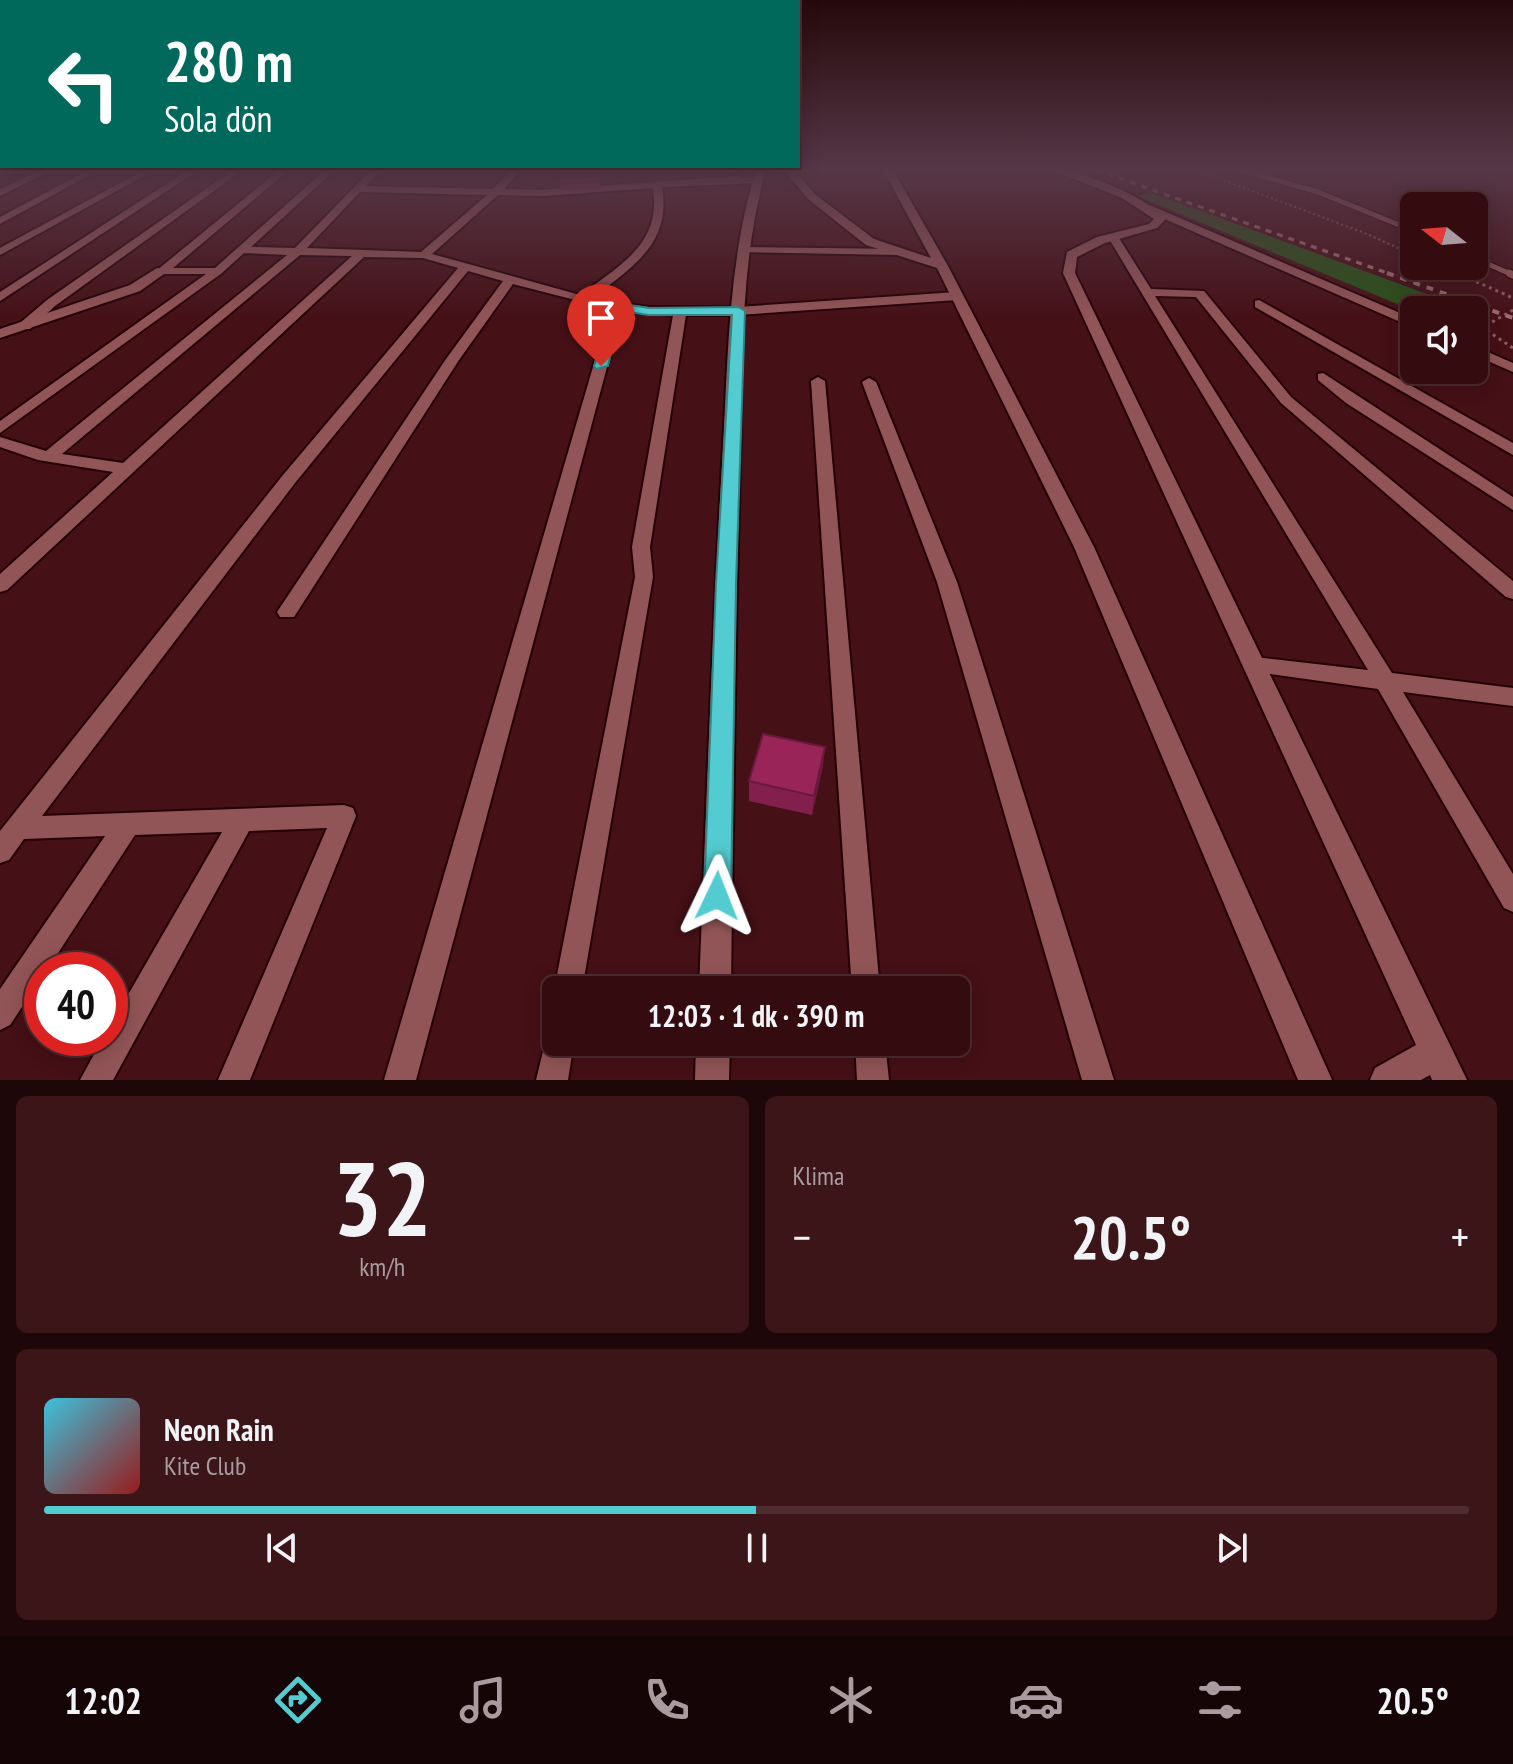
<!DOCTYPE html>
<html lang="tr">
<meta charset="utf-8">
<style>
:root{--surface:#340c10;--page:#3c1519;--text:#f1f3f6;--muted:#a99b9f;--line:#4e2c30;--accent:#52ccd0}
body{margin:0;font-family:"PT Sans Narrow",sans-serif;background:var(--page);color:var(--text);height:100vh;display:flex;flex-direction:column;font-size:30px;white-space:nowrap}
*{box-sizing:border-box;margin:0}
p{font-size:26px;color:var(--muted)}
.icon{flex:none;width:44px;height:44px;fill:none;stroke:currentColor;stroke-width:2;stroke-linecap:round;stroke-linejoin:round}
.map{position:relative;height:1080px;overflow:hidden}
.drawer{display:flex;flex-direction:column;gap:16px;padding:16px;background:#1d0709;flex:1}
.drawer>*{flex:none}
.guide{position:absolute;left:0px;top:0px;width:800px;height:168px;box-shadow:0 4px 20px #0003,0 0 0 2px var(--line);background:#00695c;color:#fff;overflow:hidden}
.needle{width:52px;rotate:287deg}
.controls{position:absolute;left:1400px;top:192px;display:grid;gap:16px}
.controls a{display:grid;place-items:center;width:88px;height:88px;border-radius:12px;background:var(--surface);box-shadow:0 4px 20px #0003,0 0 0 2px var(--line);font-size:40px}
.speed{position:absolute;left:24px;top:952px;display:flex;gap:16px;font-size:40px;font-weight:700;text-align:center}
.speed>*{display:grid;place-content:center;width:104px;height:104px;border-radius:50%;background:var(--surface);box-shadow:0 4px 20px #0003,0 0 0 2px var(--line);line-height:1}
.speed .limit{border:12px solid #d22;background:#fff;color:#111}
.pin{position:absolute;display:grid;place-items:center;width:68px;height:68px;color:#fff;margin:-82px -34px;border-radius:50% 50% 50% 0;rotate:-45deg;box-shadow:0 0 8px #0007}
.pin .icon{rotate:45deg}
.me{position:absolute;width:88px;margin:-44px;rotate:2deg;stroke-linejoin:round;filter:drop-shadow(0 0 6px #0008)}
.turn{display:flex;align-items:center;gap:28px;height:168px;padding:0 32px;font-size:36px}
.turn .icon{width:104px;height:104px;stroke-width:2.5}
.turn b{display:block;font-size:56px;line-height:68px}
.big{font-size:60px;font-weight:700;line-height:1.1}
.drawer .widget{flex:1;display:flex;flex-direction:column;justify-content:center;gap:12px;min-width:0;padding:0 28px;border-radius:12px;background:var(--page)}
.drawer .dial{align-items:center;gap:0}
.dial b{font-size:104px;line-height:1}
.song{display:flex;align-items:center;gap:24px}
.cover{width:96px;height:96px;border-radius:12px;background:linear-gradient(135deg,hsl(190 70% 55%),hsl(0 70% 35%))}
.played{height:8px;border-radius:4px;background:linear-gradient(90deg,var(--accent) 50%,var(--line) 50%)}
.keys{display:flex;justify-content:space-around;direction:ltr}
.heat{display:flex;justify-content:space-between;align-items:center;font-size:44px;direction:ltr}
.drawer .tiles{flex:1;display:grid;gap:16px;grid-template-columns:1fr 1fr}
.widget:last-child{grid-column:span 2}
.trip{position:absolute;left:542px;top:976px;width:428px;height:80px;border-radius:12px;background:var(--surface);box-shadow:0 4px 20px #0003,0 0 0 2px var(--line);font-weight:700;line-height:80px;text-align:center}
.tabs{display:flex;height:128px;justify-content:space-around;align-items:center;background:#150506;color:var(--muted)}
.tabs .icon{width:56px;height:56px}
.tabs .selected{color:var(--accent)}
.tabs b{font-size:36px;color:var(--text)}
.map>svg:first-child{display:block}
.green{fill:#275216}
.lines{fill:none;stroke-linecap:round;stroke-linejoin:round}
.service-far1-casing{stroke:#240004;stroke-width:7}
.service-casing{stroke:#240004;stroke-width:10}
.minor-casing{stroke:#240004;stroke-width:4}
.tertiary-casing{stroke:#240004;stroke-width:4}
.path-far1{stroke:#8c5d61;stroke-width:2;stroke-dasharray:2 3;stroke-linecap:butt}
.path{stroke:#8c5d61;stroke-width:3;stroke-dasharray:3 4;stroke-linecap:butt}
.service-far1{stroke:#925557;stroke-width:5}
.service{stroke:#925557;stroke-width:7}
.minor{fill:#925557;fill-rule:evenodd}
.tertiary{fill:#925557;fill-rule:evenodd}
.rail-far1{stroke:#9c6f72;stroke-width:3;stroke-dasharray:6 6;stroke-linecap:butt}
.rail{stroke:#9c6f72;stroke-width:4;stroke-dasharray:7 7;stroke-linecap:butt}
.wall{fill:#831f4c}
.shaded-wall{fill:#6a193e}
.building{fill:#982458;stroke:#6a193e;stroke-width:2}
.route{fill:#52ccd0;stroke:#358587;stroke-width:2}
</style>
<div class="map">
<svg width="1513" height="1080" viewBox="0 0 1513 1080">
<rect width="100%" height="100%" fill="#451016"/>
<!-- green -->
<polygon class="green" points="1152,193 1457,305 1448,310 1414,311 1137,196"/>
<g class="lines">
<defs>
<g id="service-far1">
<polyline points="1241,170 1318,192 1414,231"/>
<polyline points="1474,258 1513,275"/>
</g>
<polyline id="service" points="1509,273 1513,275"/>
<g id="minor">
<polygon points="41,170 52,170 0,196 0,189"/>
<polygon points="88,170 99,170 0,224 0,217"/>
<polygon points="144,170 155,170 0,255 0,248"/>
<polygon points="188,170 199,170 0,301 0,292"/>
<polygon points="233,170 243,170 55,306 30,329 20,329 20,323 47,300"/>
<path d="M279,170H289L173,268H215L325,170H335L251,247L295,248L371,170H381L366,186L493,189L511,170H521L504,189L542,190L736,176L763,180L758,183L662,187C672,244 631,268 591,299L649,307H738L957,292L963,296L957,300L738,315H686L650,547L653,577L582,990H556V996L554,990L635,577L632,547L673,315L622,311L416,1080H384L610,309L513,284L459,360L294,617H280L277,612L446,359L503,281L468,271L295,483L42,816L344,805L353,808L356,816L250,1080H218L327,828L249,831L113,1080H80L103,1038H110V1026L222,832L135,835L47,970H42V977L10,1025L0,1030V989L105,836L24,839L9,860L0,863V831L283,475L458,268L423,258L364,257L7,590L0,592V574L113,472L38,460L0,447V437L46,451L287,255L244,253L222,273L0,433V421L206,274H162L156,271ZM653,188C662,244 619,266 580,295L432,254L498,195L542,196ZM360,192L487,195L421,252L307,248ZM300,255L352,256L123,463L62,454Z"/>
<polygon points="1144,206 1152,206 1414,319 1414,328 1144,210"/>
<polygon points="1109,235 1117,235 1151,289 1204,291 1291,397 1513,581 1513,599 1506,597 1281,403 1196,297 1155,296 1392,673 1513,688 1513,706 1403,692 1513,874 1513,912 1504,908 1378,689 1248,671 1244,665 1248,659 1255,657 1368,670 1108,237"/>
<polygon points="745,247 899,249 905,252 899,255 741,252 741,248"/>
<polygon points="1259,300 1513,443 1513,455 1255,307 1255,301"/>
<polygon points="1474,346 1513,363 1513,372 1474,355"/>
<polygon points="1323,373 1513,497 1513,510 1346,403 1318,380 1318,374"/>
<polygon points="818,377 825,381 880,990 852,990 811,381"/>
<polygon points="869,378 876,382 957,582 1114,1080 1082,1080 937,582 862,382"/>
<polygon points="556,1028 556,1042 574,1042 568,1080 536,1080 548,1031"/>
<polygon points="855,1042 885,1042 889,1080 857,1080"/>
</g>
<g id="tertiary">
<polygon points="0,170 206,170 201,173 0,173"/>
<path d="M756,170H766C739,264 743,367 740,464C735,639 733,815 731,990H699C706,815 712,639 722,464C728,366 727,264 756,170Z"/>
<polygon points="784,170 794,170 816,195 874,239 931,258 883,170 893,170 948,266 1094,547 1332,1080 1298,1080 1074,547 937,268 866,245 808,199"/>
<path d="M1052,170C1082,168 1145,198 1167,218L1157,228L1105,243L1077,257L1075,273L1467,1080H1432L1430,1075L1421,1080H1370L1375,1068L1416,1045L1063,273L1067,252L1097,237L1149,224L1154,219L1122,198Z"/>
<polygon points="157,268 168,271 140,291 0,338 0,329 130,285"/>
<polygon points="696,1042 730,1042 729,1080 695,1080"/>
</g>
</defs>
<!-- service-far1 casing -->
<use href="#service-far1" class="service-far1-casing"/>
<!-- service casing -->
<use href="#service" class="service-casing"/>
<!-- minor casing -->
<use href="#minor" class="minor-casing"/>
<!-- tertiary casing -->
<use href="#tertiary" class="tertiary-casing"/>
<!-- path-far1 -->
<g class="path-far1">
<polyline points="1196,170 1362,232 1414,255"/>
<polyline points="1440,266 1461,275"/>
</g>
<!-- path -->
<g class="path">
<polyline points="1457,273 1513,298"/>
<polyline points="1513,310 1487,325 1489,332 1513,348"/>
<polyline points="1474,329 1489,332"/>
</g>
<!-- service-far1 -->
<use href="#service-far1" class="service-far1"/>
<!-- service -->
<use href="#service" class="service"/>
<!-- minor -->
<use href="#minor" class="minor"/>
<!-- tertiary -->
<use href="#tertiary" class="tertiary"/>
<!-- rail-far1 -->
<polyline class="rail-far1" points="1096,170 1393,275"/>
<!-- rail -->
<polyline class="rail" points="1387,273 1513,318"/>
</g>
<!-- wall -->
<g class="wall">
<polygon points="600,176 601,183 600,189 561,190 559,183"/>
<polygon points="823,766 812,815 749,801 749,781"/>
</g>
<!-- shaded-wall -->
<polygon class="shaded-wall" points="825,747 823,766 812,815 814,796"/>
<!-- building -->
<g class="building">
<polygon points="600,176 599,182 559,183 561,177"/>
<polygon points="763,734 825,747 814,796 749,781"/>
</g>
<!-- sky -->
<linearGradient id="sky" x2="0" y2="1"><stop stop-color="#26090c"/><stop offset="0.53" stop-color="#563747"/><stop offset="1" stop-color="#563747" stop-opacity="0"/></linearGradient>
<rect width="1513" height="321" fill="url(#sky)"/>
<!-- route -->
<polygon class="route" points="617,303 649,308 738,307 745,311 736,583 731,896 727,906 717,909 708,906 704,896 716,583 732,315 649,315 622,311 608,366 596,369 594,366 611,307"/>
</svg>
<div class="controls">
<a><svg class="needle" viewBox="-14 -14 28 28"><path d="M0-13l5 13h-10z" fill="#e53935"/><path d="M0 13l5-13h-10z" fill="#a99b9f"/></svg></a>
<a><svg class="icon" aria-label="sound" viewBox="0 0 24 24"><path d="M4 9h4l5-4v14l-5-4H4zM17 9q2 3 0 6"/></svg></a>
</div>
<div class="speed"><div class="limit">40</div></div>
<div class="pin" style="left:601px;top:366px;background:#d93025"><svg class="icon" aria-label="arrive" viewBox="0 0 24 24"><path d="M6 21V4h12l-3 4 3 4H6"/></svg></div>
<svg class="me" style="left:717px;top:896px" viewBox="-20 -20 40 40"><path d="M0-17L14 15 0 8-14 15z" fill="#52ccd0" stroke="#fff" stroke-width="4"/></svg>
<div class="trip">12:03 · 1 dk · 390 m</div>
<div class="guide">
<div class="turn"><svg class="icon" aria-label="left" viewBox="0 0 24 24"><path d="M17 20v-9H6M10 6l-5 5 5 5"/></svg><div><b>280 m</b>Sola dön</div></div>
</div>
</div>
<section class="drawer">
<div class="tiles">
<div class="widget dial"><b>32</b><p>km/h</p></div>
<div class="widget"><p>Klima</p>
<div class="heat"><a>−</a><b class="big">20.5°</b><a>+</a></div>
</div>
<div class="widget">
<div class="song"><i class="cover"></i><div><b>Neon Rain</b><p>Kite Club</p></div></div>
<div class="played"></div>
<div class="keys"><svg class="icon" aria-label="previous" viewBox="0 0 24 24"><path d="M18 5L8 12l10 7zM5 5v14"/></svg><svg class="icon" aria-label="pause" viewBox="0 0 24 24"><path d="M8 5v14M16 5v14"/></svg><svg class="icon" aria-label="next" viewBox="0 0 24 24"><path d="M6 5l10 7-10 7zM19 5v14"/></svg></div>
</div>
</div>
</section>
<nav class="tabs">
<b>12:02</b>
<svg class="icon selected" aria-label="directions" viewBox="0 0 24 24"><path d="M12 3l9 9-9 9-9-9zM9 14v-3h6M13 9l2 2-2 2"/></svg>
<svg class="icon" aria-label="music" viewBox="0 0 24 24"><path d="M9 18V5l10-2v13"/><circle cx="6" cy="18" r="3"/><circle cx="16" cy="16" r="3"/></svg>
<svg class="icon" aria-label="phone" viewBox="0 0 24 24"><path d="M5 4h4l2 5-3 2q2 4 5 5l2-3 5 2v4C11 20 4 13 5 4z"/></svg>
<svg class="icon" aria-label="climate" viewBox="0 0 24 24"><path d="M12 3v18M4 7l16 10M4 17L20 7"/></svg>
<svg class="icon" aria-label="car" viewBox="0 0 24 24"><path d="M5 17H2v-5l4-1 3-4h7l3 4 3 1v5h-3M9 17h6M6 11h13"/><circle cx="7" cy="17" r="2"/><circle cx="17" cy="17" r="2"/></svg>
<svg class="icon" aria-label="filters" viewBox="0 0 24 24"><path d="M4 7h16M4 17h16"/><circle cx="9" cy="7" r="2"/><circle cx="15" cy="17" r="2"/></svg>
<b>20.5°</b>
</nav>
